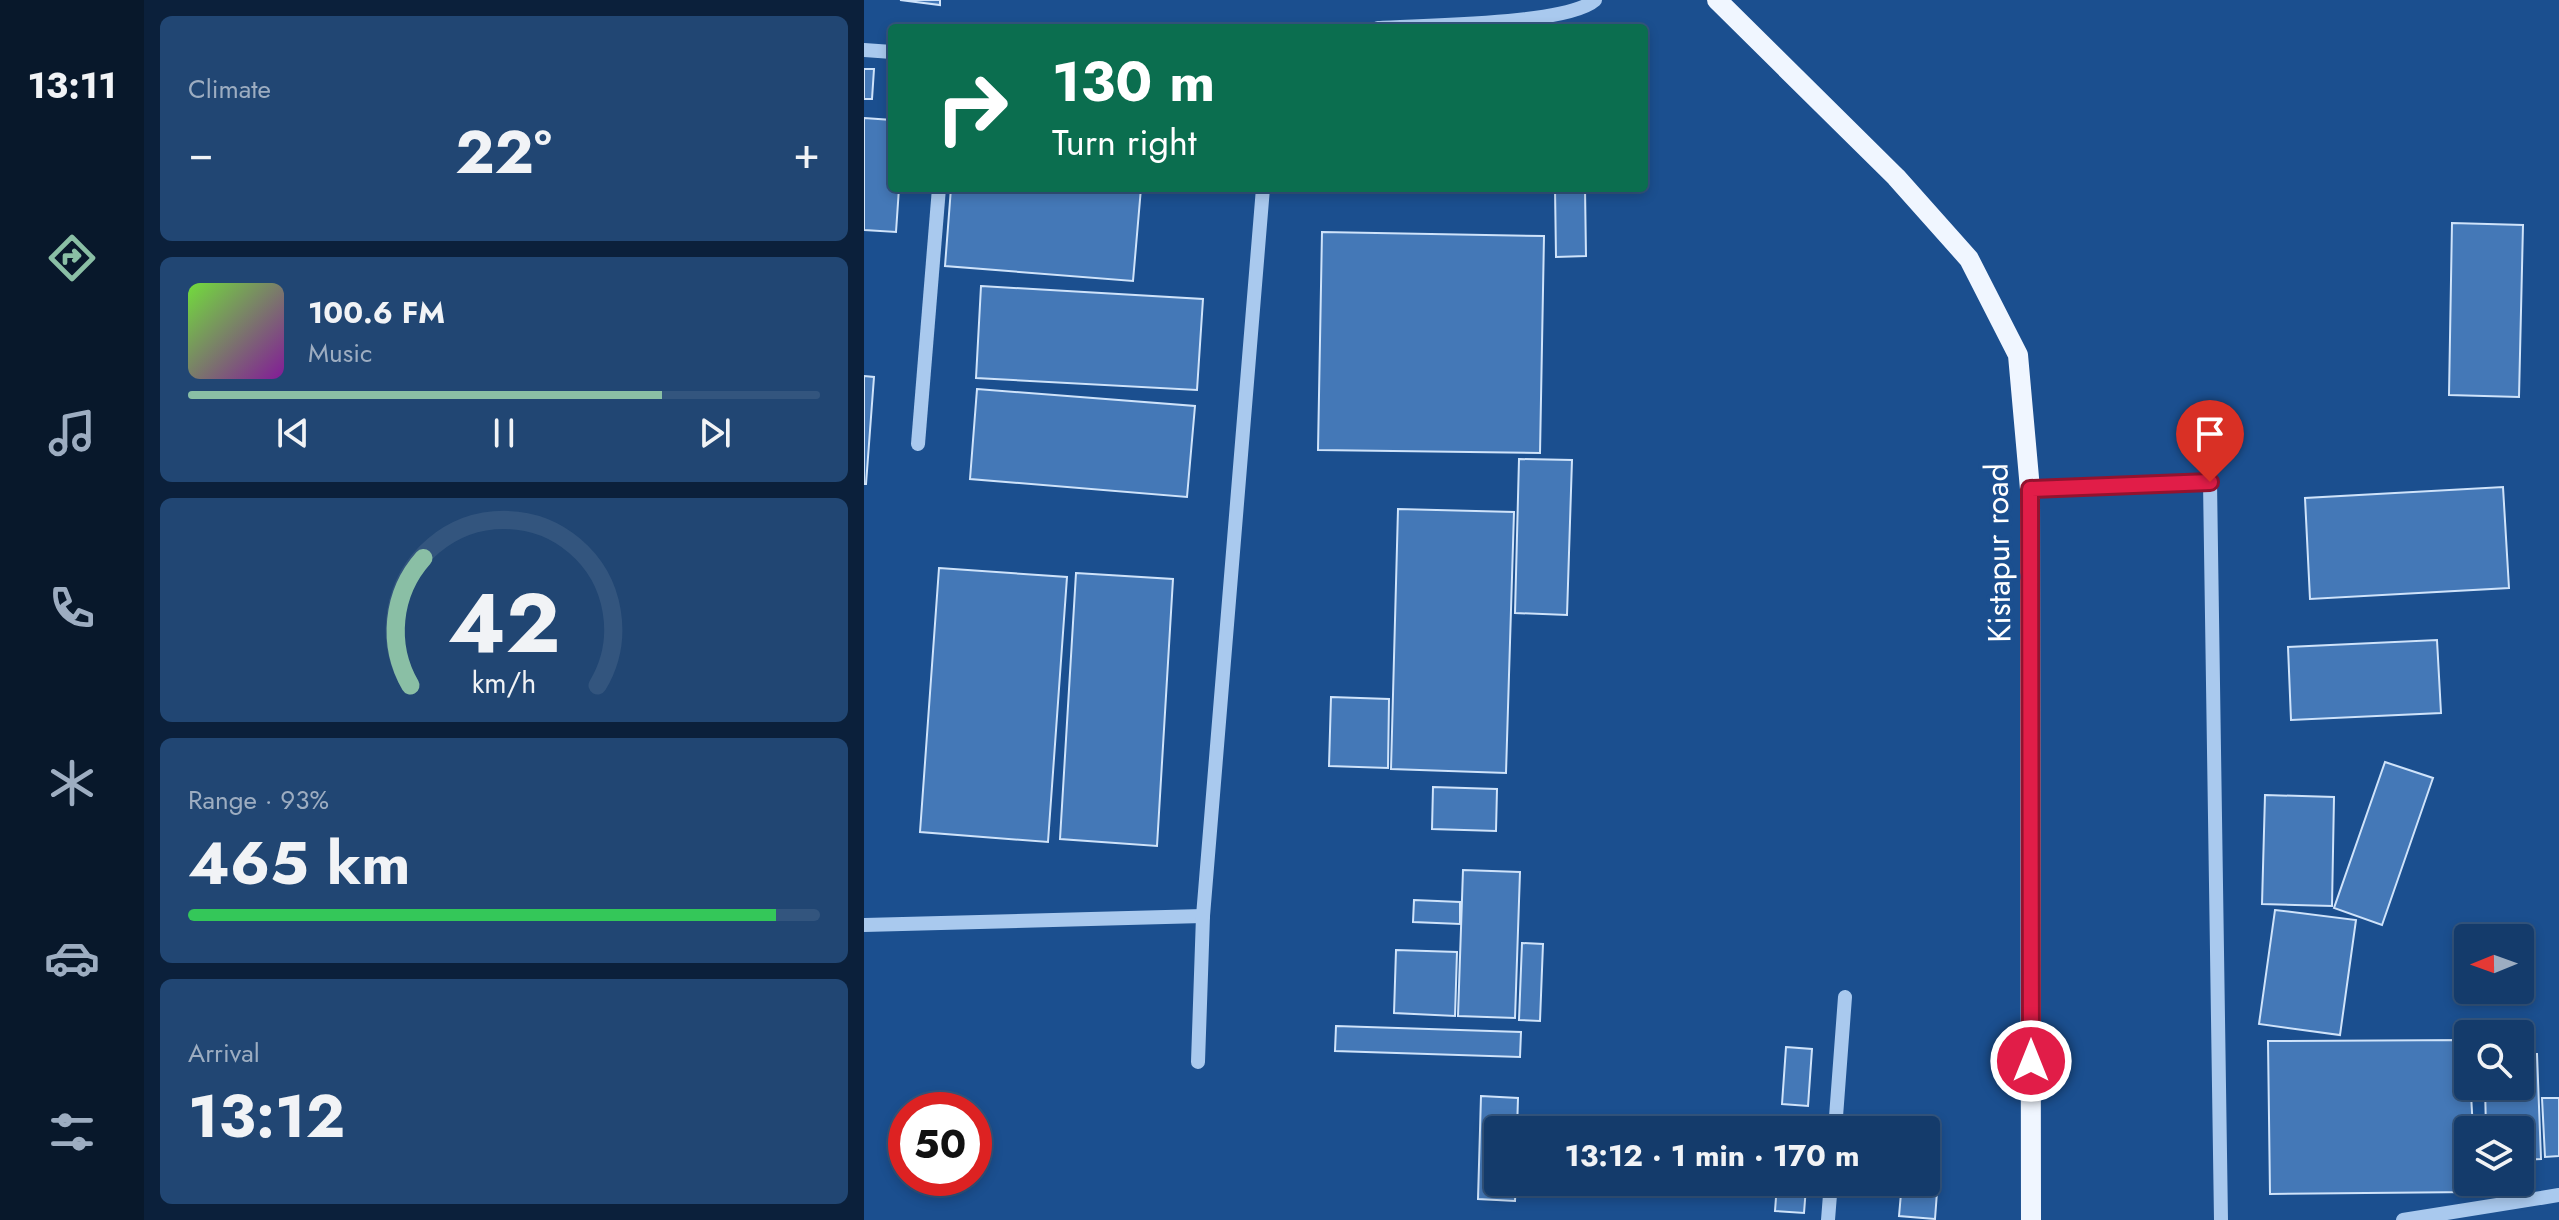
<!DOCTYPE html>
<meta charset="utf-8">
<style>
:root{--surface:#143b6b;--page:#214673;--text:#f1f3f6;--muted:#9dadc1;--line:#33557e;--accent:#8abfa5}
body{margin:0;font-family:Jost,sans-serif;background:var(--page);color:var(--text);height:100vh;display:flex;flex-direction:column;font-size:30px;white-space:nowrap}
*{box-sizing:border-box;margin:0}
p{font-size:26px;color:var(--muted)}
.icon{flex:none;width:44px;height:44px;fill:none;stroke:currentColor;stroke-width:2;stroke-linecap:round;stroke-linejoin:round}
.map{position:relative;flex:1;overflow:hidden}
.details{display:flex;flex-direction:column;gap:16px;padding:16px;background:#0b203b;width:720px}
.details>*{flex:none}
.hud{position:absolute;left:24px;top:24px;width:760px;height:168px;border-radius:8px;box-shadow:0 4px 12px #0003,0 0 0 2px var(--line);background:#0b6e4f;color:#fff;overflow:hidden}
.needle{width:52px;rotate:269deg}
.tools{position:absolute;left:1590px;top:924px;display:grid;gap:16px}
.tools a{display:grid;place-items:center;width:80px;height:80px;border-radius:8px;background:var(--surface);box-shadow:0 4px 12px #0003,0 0 0 2px var(--line);font-size:40px}
.speed{position:absolute;left:24px;top:1092px;display:flex;gap:16px;font-size:40px;font-weight:700;text-align:center}
.speed>*{display:grid;place-content:center;width:104px;height:104px;border-radius:50%;background:var(--surface);box-shadow:0 4px 12px #0003,0 0 0 2px var(--line);line-height:1}
.speed .limit{border:12px solid #d22;background:#fff;color:#111}
.pin{position:absolute;display:grid;place-items:center;width:68px;height:68px;color:#fff;margin:-82px -34px;border-radius:50% 50% 50% 0;rotate:-45deg;box-shadow:0 0 8px #0007}
.pin .icon{rotate:45deg}
.me{position:absolute;width:88px;margin:-44px;rotate:0deg;stroke-linejoin:round;filter:drop-shadow(0 0 6px #0008)}
.turn{display:flex;align-items:center;gap:28px;height:168px;padding:0 32px;font-size:36px}
.turn .icon{width:104px;height:104px;stroke-width:2.5}
.turn b{display:block;font-size:56px;line-height:68px}
.big{font-size:60px;font-weight:700;line-height:1.1}
.details .tile{flex:1;display:flex;flex-direction:column;justify-content:center;gap:12px;min-width:0;padding:0 28px;border-radius:12px;background:var(--page)}
.details .dial{align-items:center;gap:0}
.dial svg{height:208px;overflow:visible;fill:none;stroke:var(--line);stroke-width:7;stroke-linecap:round;text-anchor:middle}
.dial text{fill:var(--text);stroke:none}
.song{display:flex;align-items:center;gap:24px}
.cover{width:96px;height:96px;border-radius:12px;background:linear-gradient(135deg,hsl(100 70% 55%),hsl(290 70% 35%))}
.played{height:8px;border-radius:4px;background:linear-gradient(90deg,var(--accent) 75%,var(--line) 75%)}
.keys{display:flex;justify-content:space-around;direction:ltr}
.heat{display:flex;justify-content:space-between;align-items:center;font-size:44px;direction:ltr}
.charge{height:12px;border-radius:6px;background:linear-gradient(90deg,#34c759 93%,var(--line) 0)}
.trip{position:absolute;left:620px;top:1116px;width:456px;height:80px;border-radius:8px;background:var(--surface);box-shadow:0 4px 12px #0003,0 0 0 2px var(--line);font-weight:700;line-height:80px;text-align:center}
main{display:flex;flex:1;min-height:0}
.tabs{display:flex;flex-direction:column;width:144px;justify-content:space-around;align-items:center;background:#08182b;color:var(--muted)}
.tabs .icon{width:56px;height:56px}
.tabs .selected{color:var(--accent)}
.tabs b{font-size:36px;color:var(--text)}
.map>svg:first-child{display:block}
.building{fill:#4478b7;stroke:#cfe3fa;stroke-width:2}
.lines{fill:none;stroke-linecap:round;stroke-linejoin:round}
.minor{stroke:#a9c9ee;stroke-width:14}
.major{stroke:#f0f6ff;stroke-width:20}
.route-casing{stroke:#92132f;stroke-width:20}
.route{stroke:#e11d48;stroke-width:14}
.labels{text-anchor:middle;dominant-baseline:central;stroke-width:8;stroke-linejoin:round;paint-order:stroke}
.street-label{font-size:32px;fill:#fff;stroke:#1b4f8f}
</style>
<main>
<nav class="tabs">
<b>13:11</b>
<svg class="icon selected" aria-label="directions" viewBox="0 0 24 24"><path d="M12 3l9 9-9 9-9-9zM9 14v-3h6M13 9l2 2-2 2"/></svg>
<svg class="icon" aria-label="music" viewBox="0 0 24 24"><path d="M9 18V5l10-2v13"/><circle cx="6" cy="18" r="3"/><circle cx="16" cy="16" r="3"/></svg>
<svg class="icon" aria-label="phone" viewBox="0 0 24 24"><path d="M5 4h4l2 5-3 2q2 4 5 5l2-3 5 2v4C11 20 4 13 5 4z"/></svg>
<svg class="icon" aria-label="climate" viewBox="0 0 24 24"><path d="M12 3v18M4 7l16 10M4 17L20 7"/></svg>
<svg class="icon" aria-label="car" viewBox="0 0 24 24"><path d="M5 17H2v-5l4-1 3-4h7l3 4 3 1v5h-3M9 17h6M6 11h13"/><circle cx="7" cy="17" r="2"/><circle cx="17" cy="17" r="2"/></svg>
<svg class="icon" aria-label="filters" viewBox="0 0 24 24"><path d="M4 7h16M4 17h16"/><circle cx="9" cy="7" r="2"/><circle cx="15" cy="17" r="2"/></svg>
</nav>
<section class="details">
<div class="tile"><p>Climate</p>
<div class="heat"><a>−</a><b class="big">22°</b><a>+</a></div>
</div>
<div class="tile">
<div class="song"><i class="cover"></i><div><b>100.6 FM</b><p>Music</p></div></div>
<div class="played"></div>
<div class="keys"><svg class="icon" aria-label="previous" viewBox="0 0 24 24"><path d="M18 5L8 12l10 7zM5 5v14"/></svg><svg class="icon" aria-label="pause" viewBox="0 0 24 24"><path d="M8 5v14M16 5v14"/></svg><svg class="icon" aria-label="next" viewBox="0 0 24 24"><path d="M6 5l10 7-10 7zM19 5v14"/></svg></div>
</div>
<div class="tile dial"><svg viewBox="0 0 100 80">
<path d="M14 69A42 42 0 1 1 86 69"/>
<path d="M14 69A42 42 0 0 1 19 20" stroke="#8abfa5"/>
<text x="50" y="56" font-size="32" font-weight="700">42</text>
<text x="50" y="72" font-size="11">km/h</text>
</svg></div>
<div class="tile"><p>Range · 93%</p><b class="big">465 km</b><div class="charge"></div></div>
<div class="tile"><p>Arrival</p><b class="big">13:12</b></div>
</section>
<div class="map">
<svg width="1695" height="1220" viewBox="0 0 1695 1220">
<rect width="100%" height="100%" fill="#1b4f8f"/>
<!-- building -->
<g class="building">
<polygon points="36,0 76,0 76,5"/>
<polygon points="0,69 10,69 8,99 0,99"/>
<polygon points="0,118 28,120 28,188 35,188 32,232 0,230"/>
<polygon points="87,188 277,188 269,281 81,266"/>
<polygon points="691,188 721,188 722,256 692,257"/>
<polygon points="1588,223 1659,225 1655,397 1585,395"/>
<polygon points="458,232 680,236 676,453 454,450"/>
<polygon points="117,286 339,299 333,390 112,378"/>
<polygon points="0,376 10,377 2,484 0,484"/>
<polygon points="113,389 331,406 323,497 106,479"/>
<polygon points="655,459 708,460 703,615 651,613"/>
<polygon points="1639,487 1645,588 1446,599 1441,498"/>
<polygon points="534,509 650,512 642,773 527,769"/>
<polygon points="75,568 203,577 184,842 56,832"/>
<polygon points="212,573 309,579 293,846 196,839"/>
<polygon points="1573,640 1577,713 1427,720 1424,647"/>
<polygon points="467,697 525,699 524,768 465,766"/>
<polygon points="1521,762 1569,778 1518,925 1470,908"/>
<polygon points="569,787 633,789 632,831 568,829"/>
<polygon points="1401,795 1470,797 1468,906 1398,904"/>
<polygon points="599,870 656,872 651,1018 594,1016"/>
<polygon points="550,900 596,902 596,924 549,922"/>
<polygon points="1411,910 1492,920 1476,1035 1395,1024"/>
<polygon points="658,943 679,944 676,1021 655,1020"/>
<polygon points="532,950 593,952 591,1016 530,1013"/>
<polygon points="472,1026 657,1032 656,1057 471,1051"/>
<polygon points="1604,1040 1609,1130 1604,1130 1604,1182 1609,1182 1609,1192 1406,1194 1404,1041"/>
<polygon points="922,1047 948,1049 944,1106 918,1104"/>
<polygon points="1656,1054 1673,1054 1677,1159 1656,1160 1656,1130 1622,1130 1621,1086 1656,1086"/>
<polygon points="617,1096 654,1098 653,1130 634,1130 634,1182 652,1182 651,1201 614,1199"/>
<polygon points="1678,1098 1695,1098 1695,1156 1681,1157"/>
<polygon points="1062,1164 1075,1165 1071,1219 1035,1216 1038,1182 1062,1182"/>
<polygon points="913,1184 942,1187 940,1213 911,1211"/>
</g>
<g class="lines">
<!-- minor -->
<g class="minor">
<path d="M514,28C558,25 703,25 731,0"/>
<polyline points="0,50 28,52"/>
<polyline points="54,444 75,188"/>
<polyline points="1166,489 1346,482 1357,1220"/>
<polyline points="0,925 339,916"/>
<polyline points="334,1062 339,916 399,188"/>
<polyline points="971,1130 981,997"/>
<polyline points="964,1220 967,1182"/>
<polyline points="1539,1220 1695,1195"/>
</g>
<!-- major -->
<polyline class="major" points="853,0 1032,177 1105,259 1154,355 1166,489 1167,1220"/>
</g>
<g class="lines">
<defs>
<polyline id="route" points="1167,1061 1166,489 1346,482"/>
</defs>
<!-- route casing -->
<use href="#route" class="route-casing"/>
<!-- route -->
<use href="#route" class="route"/>
</g>
<g class="labels">
<!-- street labels -->
<g class="street-label">
<text transform="translate(1134 553) rotate(-91)">Kistapur road</text>
</g>
</g>
</svg>
<div class="tools">
<a><svg class="needle" viewBox="-14 -14 28 28"><path d="M0-13l5 13h-10z" fill="#e53935"/><path d="M0 13l5-13h-10z" fill="#9dadc1"/></svg></a>
<a><svg class="icon" aria-label="search" viewBox="0 0 24 24"><circle cx="10" cy="10" r="6"/><path d="M15 15l6 6"/></svg></a>
<a><svg class="icon" aria-label="layers" viewBox="0 0 24 24"><path d="M12 4l9 5-9 5-9-5zM3 14l9 5 9-5"/></svg></a>
</div>
<div class="speed"><div class="limit">50</div></div>
<div class="pin" style="left:1346px;top:482px;background:#d93025"><svg class="icon" aria-label="arrive" viewBox="0 0 24 24"><path d="M6 21V4h12l-3 4 3 4H6"/></svg></div>
<svg class="me" style="left:1167px;top:1061px" viewBox="-20 -20 40 40"><circle r="17" fill="#e11d48" stroke="#fff" stroke-width="3"/><path d="M0-11L8 9 0 5-8 9z" fill="#fff"/></svg>
<div class="trip">13:12 · 1 min · 170 m</div>
<div class="hud">
<div class="turn"><svg class="icon" aria-label="right" viewBox="0 0 24 24"><path d="M7 20v-9h11M14 6l5 5-5 5"/></svg><div><b>130 m</b>Turn right</div></div>
</div>
</div>
</main>
